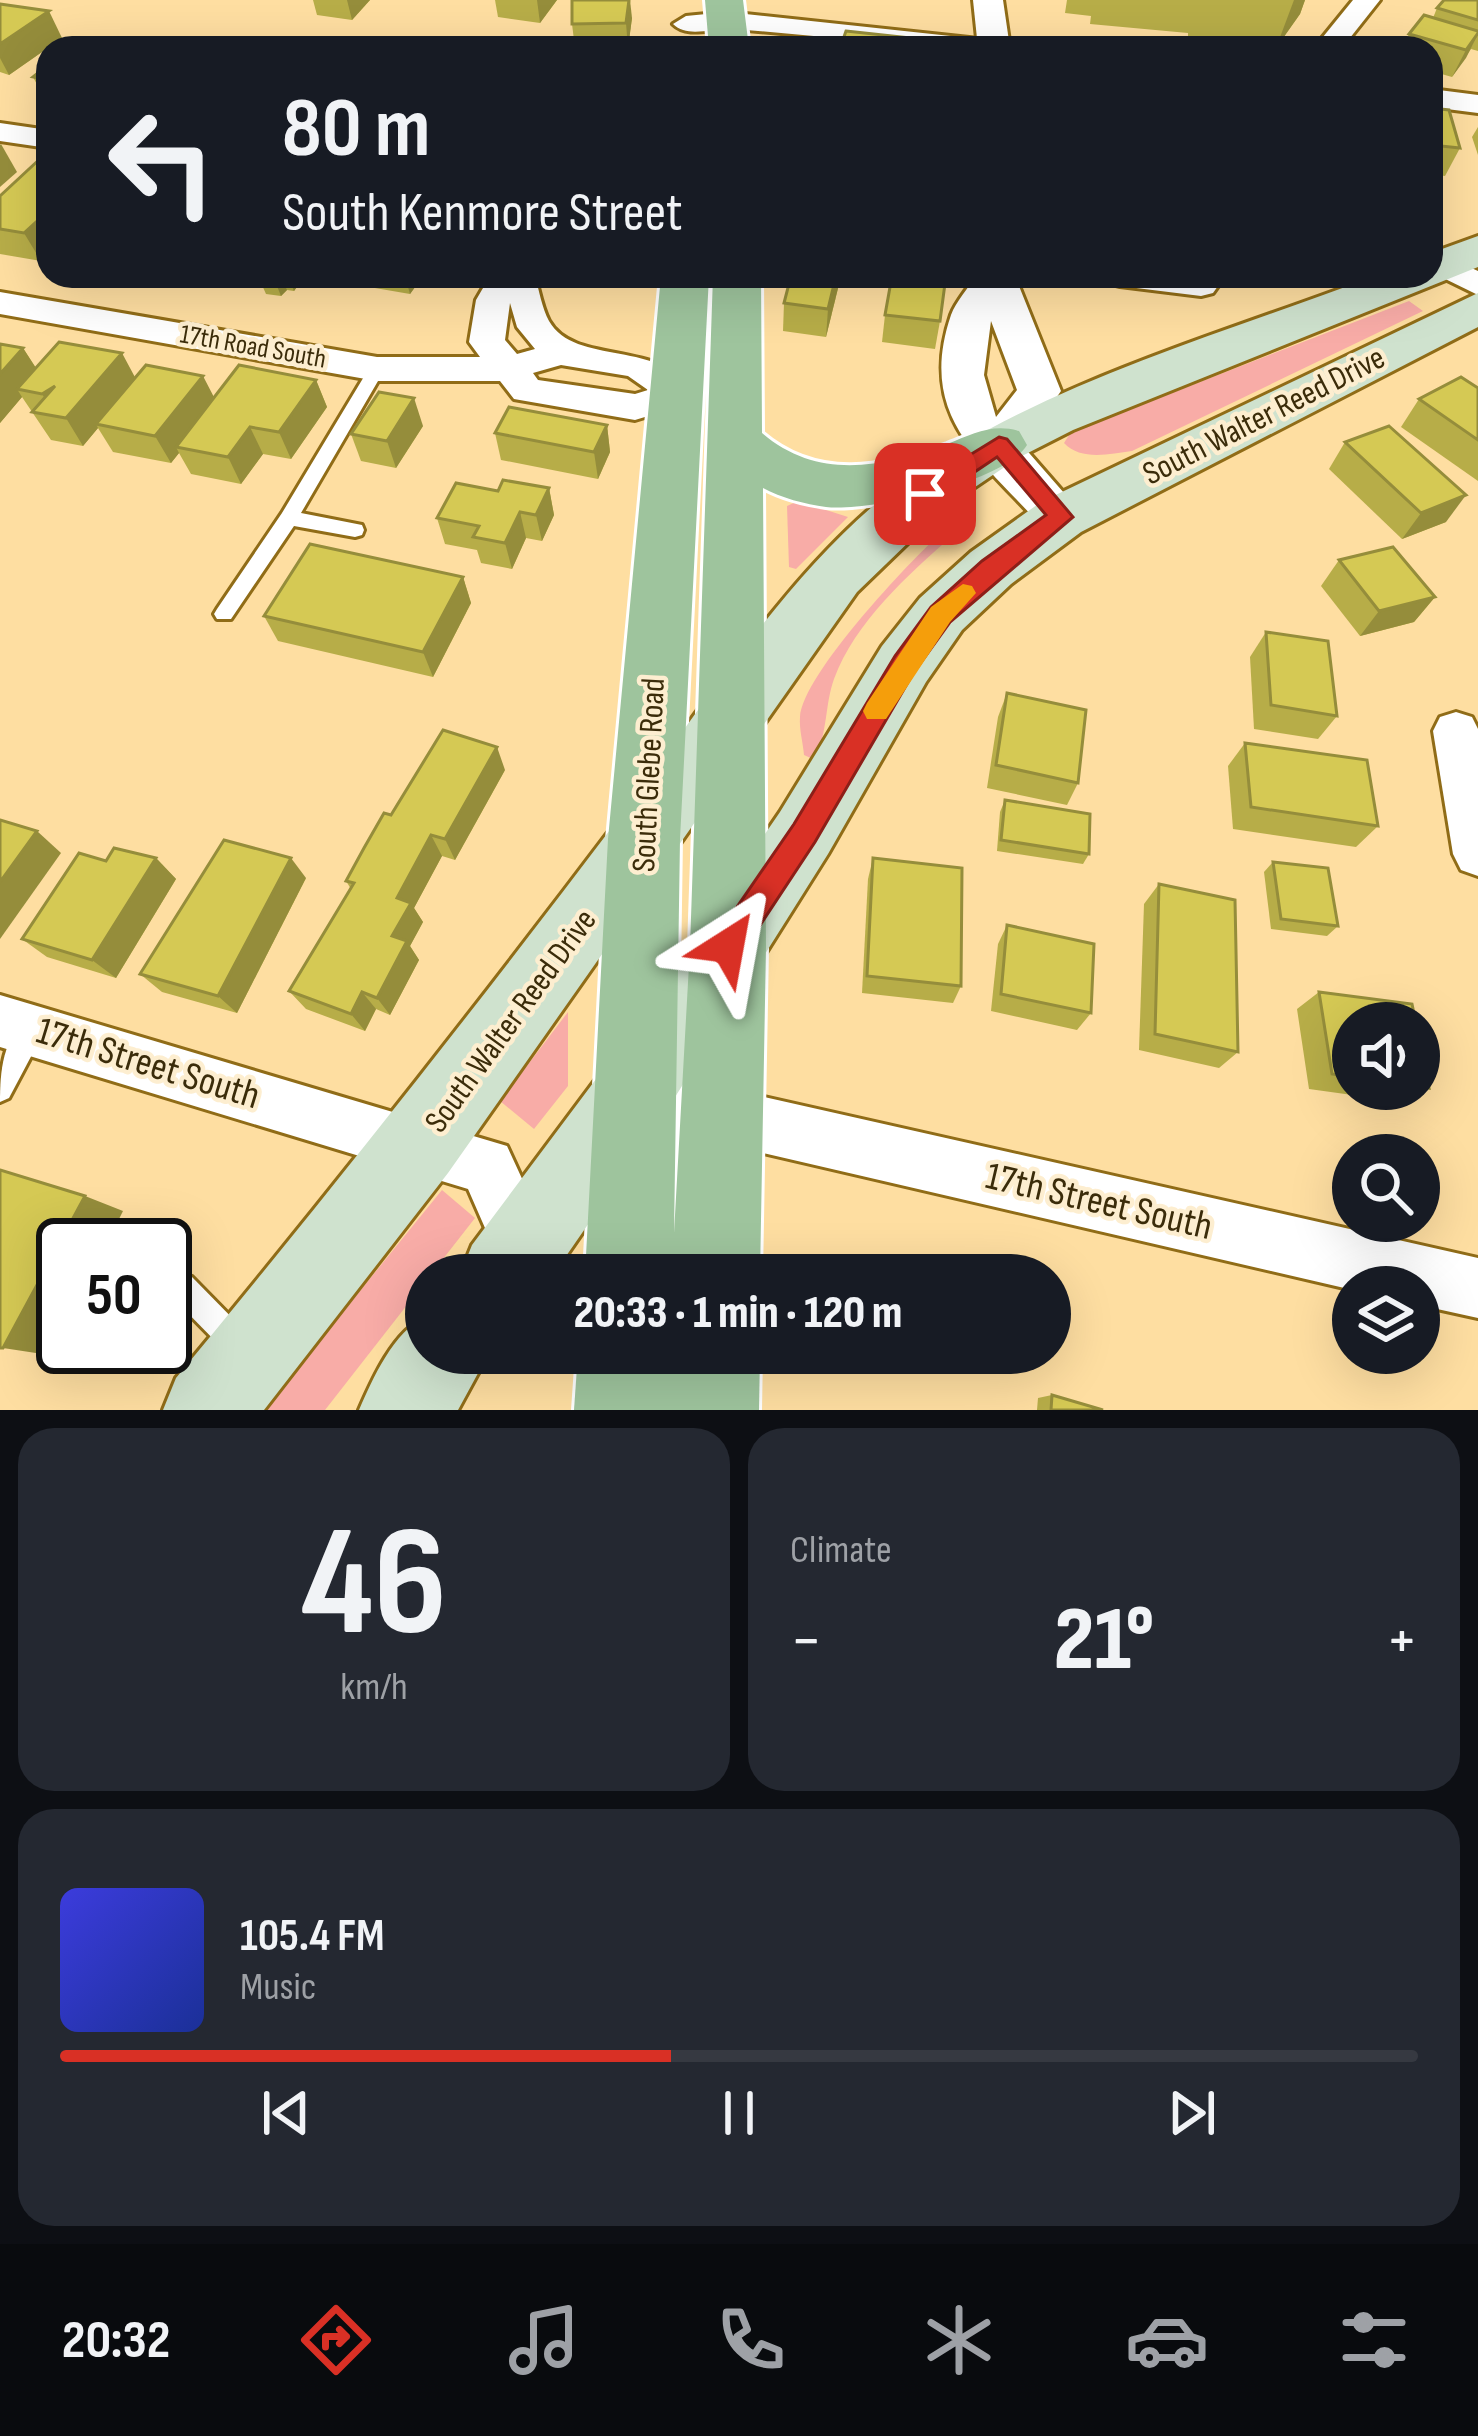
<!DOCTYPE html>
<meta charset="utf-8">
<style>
:root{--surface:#171b24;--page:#242831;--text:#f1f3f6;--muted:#9ea1a6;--line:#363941;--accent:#d93025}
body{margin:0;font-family:"Sofia Sans Condensed",sans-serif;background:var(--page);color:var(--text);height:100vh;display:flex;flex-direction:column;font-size:45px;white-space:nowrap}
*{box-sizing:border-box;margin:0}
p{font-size:39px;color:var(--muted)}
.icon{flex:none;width:66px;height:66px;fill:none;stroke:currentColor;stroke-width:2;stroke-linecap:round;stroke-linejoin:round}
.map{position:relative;height:1410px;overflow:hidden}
.drawer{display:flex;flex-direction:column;gap:18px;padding:18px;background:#0d0f14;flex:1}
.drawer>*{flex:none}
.guide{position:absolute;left:36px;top:36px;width:1407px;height:252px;border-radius:36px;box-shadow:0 12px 48px #0002;background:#171b24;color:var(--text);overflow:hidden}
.tools{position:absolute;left:1332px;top:1002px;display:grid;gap:24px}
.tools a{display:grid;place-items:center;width:108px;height:108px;border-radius:50%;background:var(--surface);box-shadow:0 12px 48px #0002;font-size:60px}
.speed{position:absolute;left:36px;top:1218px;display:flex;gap:24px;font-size:60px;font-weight:700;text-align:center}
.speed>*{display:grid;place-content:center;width:156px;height:156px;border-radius:50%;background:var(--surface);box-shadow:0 12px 48px #0002;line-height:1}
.speed .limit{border:6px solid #111;border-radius:18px;background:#fff;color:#111}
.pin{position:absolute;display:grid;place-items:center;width:102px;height:102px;color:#fff;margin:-51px;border-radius:24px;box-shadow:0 6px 18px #0006}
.me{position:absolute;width:132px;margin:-66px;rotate:34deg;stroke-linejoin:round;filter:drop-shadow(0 0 9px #0008)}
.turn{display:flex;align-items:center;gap:42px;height:252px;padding:0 48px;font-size:54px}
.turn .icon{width:156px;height:156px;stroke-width:2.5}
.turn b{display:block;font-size:84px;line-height:102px}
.big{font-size:90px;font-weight:800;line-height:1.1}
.drawer .card{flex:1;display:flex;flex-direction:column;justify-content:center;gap:18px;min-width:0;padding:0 42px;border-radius:36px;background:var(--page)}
.drawer .dial{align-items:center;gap:0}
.dial b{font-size:156px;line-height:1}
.song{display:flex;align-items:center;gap:36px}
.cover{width:144px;height:144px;border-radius:18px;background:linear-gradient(135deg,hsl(240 70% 55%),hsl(230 70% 35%))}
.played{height:12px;border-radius:6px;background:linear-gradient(90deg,var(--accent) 45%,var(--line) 45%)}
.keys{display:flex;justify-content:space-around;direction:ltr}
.heat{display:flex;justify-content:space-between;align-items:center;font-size:66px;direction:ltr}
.drawer .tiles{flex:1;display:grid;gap:18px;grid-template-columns:1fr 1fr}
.card:last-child{grid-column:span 2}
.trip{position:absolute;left:405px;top:1254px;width:666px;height:120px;border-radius:60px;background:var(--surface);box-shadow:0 12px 48px #0002;font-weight:800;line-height:120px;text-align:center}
.dock{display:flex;height:192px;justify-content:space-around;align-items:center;background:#090b0e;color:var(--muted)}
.dock .icon{width:84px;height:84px}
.dock .active{color:var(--accent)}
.dock b{font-size:54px;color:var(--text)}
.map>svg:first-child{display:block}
.green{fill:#f8aca7}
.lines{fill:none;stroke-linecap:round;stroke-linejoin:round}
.service-casing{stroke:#906c17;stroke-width:6}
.minor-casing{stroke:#906c17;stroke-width:6}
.tertiary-casing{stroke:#906c17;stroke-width:6}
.secondary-casing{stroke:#906c17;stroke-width:6}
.primary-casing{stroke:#fff;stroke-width:6}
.service{fill:#fff;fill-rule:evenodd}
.minor{fill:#fff;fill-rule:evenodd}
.tertiary{fill:#fff;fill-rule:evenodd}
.secondary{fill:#cfe2ce;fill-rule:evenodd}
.primary{fill:#9ec49d;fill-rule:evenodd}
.wall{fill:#b7ad48}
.shaded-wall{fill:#958d3b}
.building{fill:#d5c954;stroke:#958d3b;stroke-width:3}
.route{fill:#d93025;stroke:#8d1f18;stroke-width:3}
.slow{fill:#f59e0b}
.labels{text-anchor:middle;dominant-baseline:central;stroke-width:9;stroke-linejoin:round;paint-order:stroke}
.far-street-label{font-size:27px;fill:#3b2c0a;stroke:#fdeed0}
.street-label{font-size:33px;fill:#3b2c0a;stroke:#fdeed0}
.near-street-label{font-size:39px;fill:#3b2c0a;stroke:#fdeed0}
</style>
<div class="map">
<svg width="1478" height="1410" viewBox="0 0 1478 1410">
<rect width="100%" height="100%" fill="#fedea1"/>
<!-- green -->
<g class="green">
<path d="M1409,301L1423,311L1132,451C1109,454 1081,461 1064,443L1071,432Z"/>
<polygon points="798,501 848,517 796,569 789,567 787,506"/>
<path d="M943,531L952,536C908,575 855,622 834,679C825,704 828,730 815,760L804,755C803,743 799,729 800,717C803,674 909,562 943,531Z"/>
<polygon points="568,1012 568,1086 534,1129 500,1101"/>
<polygon points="442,1190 475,1218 325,1410 263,1410"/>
</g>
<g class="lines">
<defs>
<g id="service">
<polygon points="377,363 385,369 301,513 362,525 364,530 362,535 355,537 294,526 231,619 217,619 214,614 217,609 282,513 371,365"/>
<path d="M31,1020L40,1023L44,1032L9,1098L0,1102C0,1074 2,1033 31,1020Z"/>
<polygon points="182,1273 192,1277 246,1332 251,1342 246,1352 236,1357 226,1352 172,1297 168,1287 172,1277"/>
</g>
<g id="minor">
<polygon points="1353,0 1380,0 1342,48 1314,48"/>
<path d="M727,12L988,40L1002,48C911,48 824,36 734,29C714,27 688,39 673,24L686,16Z"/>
<polygon points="1431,89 1478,95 1478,113 1431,107"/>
<polygon points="0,123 48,130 48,148 0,141"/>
<polygon points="1443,255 1478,271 1478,295 1431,272 1431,258"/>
<path d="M490,276H535C539,290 542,308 549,321C575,367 662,338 696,394L691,403L635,420L514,399L500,381H377L0,314V292L377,357H480L469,342L476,300ZM510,303L517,327L535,349L517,354L505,340ZM561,365L628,376L648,390L635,394L538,380L533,373Z"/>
<polygon points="1103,276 1203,276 1218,286 1213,293 1201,296 1120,286 1108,283"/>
<polygon points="1456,712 1472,717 1478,729 1478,876 1461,870 1453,854 1433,731 1440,717"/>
<polygon points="0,995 507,1146 553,1246 544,1267 525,1275 502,1267 468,1189 0,1047"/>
<polygon points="720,1087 1478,1258 1478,1318 1419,1305 1419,1287 1353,1290 720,1143 700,1135 692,1115 700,1095"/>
</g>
<g id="tertiary">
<polygon points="973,0 1003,0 1010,48 978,48"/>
<path d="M975,276H1015L1061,391L1023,446L1085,517L1078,529L1061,535L1044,529C983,460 916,418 951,315C956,301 969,288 975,276ZM991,321L1017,390L996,417L984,375Z"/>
</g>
<g id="secondary">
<path d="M1478,236V267L1073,430L1018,458L944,508L857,592L448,1173L264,1410H163L176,1378C327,1196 473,1011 616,822C700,712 797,556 909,478C1042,384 1222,334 1375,276H1431V253Z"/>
<polygon points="1478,293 1478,327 1081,532 1011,584 962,630 926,682 828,854 665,1113 553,1275 460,1275 472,1245 611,1059 780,812 882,646 920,598 971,552 1041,502"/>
<path d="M426,1317V1353H489L458,1410H359C372,1380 394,1330 426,1317Z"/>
</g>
<g id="primary">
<polygon points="705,0 743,0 749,48 709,48"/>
<path d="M661,276H709L680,839L674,1233L690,947L713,276H761L762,433C818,481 883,467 947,444C973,434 992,423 1019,431L1027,445C1005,482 869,512 826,507C805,504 781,498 763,488L766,947L760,1275H585L608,839Z"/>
<polygon points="578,1353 760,1353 759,1410 574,1410"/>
</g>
</defs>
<!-- service casing -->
<use href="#service" class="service-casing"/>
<!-- minor casing -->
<use href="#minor" class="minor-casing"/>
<!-- tertiary casing -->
<use href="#tertiary" class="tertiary-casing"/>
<!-- secondary casing -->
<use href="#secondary" class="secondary-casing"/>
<!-- primary casing -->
<use href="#primary" class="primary-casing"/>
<!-- service -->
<use href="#service" class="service"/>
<!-- minor -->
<use href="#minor" class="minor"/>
<!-- tertiary -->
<use href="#tertiary" class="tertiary"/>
<!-- secondary -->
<use href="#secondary" class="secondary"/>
<!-- primary -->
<use href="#primary" class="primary"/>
</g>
<!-- wall -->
<g class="wall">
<polygon points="313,0 370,0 352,20 317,15"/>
<polygon points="495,0 557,0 540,23 498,17"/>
<polygon points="1067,0 1305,0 1300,14 1276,48 1188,37 1188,33 1090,24 1091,16 1065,13"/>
<polygon points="1478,0 1478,51 1471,49 1452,77 1431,71 1431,48 1402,48 1409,34 1433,18 1437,8"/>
<polygon points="0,4 62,38 9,75 0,72"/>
<polygon points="632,18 628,48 575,48 572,24"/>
<polygon points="48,65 48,105 33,77"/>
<polygon points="1431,108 1460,148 1445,176 1431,174"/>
<polygon points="1478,127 1478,155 1472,137"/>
<polygon points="48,157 48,254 41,261 0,254 0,196"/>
<polygon points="144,276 188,276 182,283"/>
<polygon points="246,276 305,276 294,291 287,290 281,296 266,294 262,285 249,283"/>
<polygon points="333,276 423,276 410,294 334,281"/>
<polygon points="598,276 634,276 632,282"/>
<polygon points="791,276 841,276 826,337 783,331 784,303"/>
<polygon points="885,315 940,321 935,349 882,342"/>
<polygon points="0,344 23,348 36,368 135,377 214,398 316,380 327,407 291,459 263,454 241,484 191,474 179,453 171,463 113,452 98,428 83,446 51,440 22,397 0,423"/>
<polygon points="1478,388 1478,481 1401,427 1419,399"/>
<polygon points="607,425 610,452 598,479 501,460 495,433"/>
<polygon points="423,426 396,468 361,461 351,434"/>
<polygon points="1345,442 1446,522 1402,539 1329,469"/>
<polygon points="549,488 554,515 542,541 526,538 512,569 481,563 477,550 445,544 437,518 498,491"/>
<polygon points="1339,560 1435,597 1414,622 1360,636 1321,586"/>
<polygon points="463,577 471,603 433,677 278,641 264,616"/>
<polygon points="1266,632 1337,716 1318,739 1254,729 1250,657"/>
<polygon points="1007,693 1078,783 1067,805 987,788 998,717"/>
<polygon points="1245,743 1378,826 1356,847 1233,829 1228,766"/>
<polygon points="505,770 455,860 442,856 414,908 423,922 410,946 419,960 390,1015 376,1009 365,1031 306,1009 289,991 351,889 346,881"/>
<polygon points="1005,800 1089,854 1083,864 997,851 1000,812"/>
<polygon points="156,858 176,879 116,978 47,957 22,939 106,861"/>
<polygon points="873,858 961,986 953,1003 862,993 868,879"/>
<polygon points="1273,862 1338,926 1327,936 1271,929 1264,872"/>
<polygon points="306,878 237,1013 162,992 140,974"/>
<polygon points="1159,884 1238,1052 1219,1068 1139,1050 1144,904"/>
<polygon points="1007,925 1091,1013 1077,1030 991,1011 998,944"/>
<polygon points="1319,992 1353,1023 1353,1089 1419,1089 1419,1038 1429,1088 1403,1102 1309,1089 1297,1009"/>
<polygon points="1052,1395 1103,1410 1037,1410 1038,1398"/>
</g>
<!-- shaded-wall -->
<g class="shaded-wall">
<polygon points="347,0 370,0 352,20"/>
<polygon points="537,0 557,0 540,23"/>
<polygon points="629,0 630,0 632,18 628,48 626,23"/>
<polygon points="1294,0 1305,0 1300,14 1276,48"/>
<polygon points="49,11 62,38 9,75 0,58 0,44"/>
<polygon points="1478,34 1466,58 1452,77 1466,50"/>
<polygon points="1,144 17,172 0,187 0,145"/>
<polygon points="48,211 48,254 41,261 24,233"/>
<polygon points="273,276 281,276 287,290 281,296"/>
<polygon points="288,276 305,276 294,291"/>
<polygon points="405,276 423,276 410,294"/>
<polygon points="836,276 841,276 826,337 828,309"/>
<polygon points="23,348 41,376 17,389 22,397 0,423 0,374"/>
<polygon points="122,353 137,381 96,424 98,428 83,446 66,418 57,417 42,394"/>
<polygon points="203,376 217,403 176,447 179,453 171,463 155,436"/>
<polygon points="316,380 327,407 291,459 279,432"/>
<polygon points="414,398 423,426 396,468 387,441"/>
<polygon points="607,425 610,452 598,479 594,452"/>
<polygon points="250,427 263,454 241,484 228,457"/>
<polygon points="549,488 554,515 542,541 536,515"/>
<polygon points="1466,495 1446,522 1402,539 1421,513"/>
<polygon points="520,512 526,538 512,569 505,543"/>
<polygon points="463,577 471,603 433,677 423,652"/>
<polygon points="1435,597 1414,622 1360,636 1379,611"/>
<polygon points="497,747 505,770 455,860 445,839"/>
<polygon points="37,831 61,853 0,939 0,882"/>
<polygon points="431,835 442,856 414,908 423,922 410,946 419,960 390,1015 377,998 392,936 397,898"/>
<polygon points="156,858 176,879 116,978 92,960"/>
<polygon points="291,858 306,878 237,1013 218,996"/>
<polygon points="362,992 376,1009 365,1031 351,1014"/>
<polygon points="85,1196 123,1211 106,1245 63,1245 63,1327 49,1355 3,1348"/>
</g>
<!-- building -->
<g class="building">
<polygon points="572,0 629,0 626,23 572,24"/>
<polygon points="1444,0 1478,0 1478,20 1437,8"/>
<polygon points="0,4 49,11 0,44"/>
<polygon points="1424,15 1478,31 1478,33 1466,50 1409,34"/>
<polygon points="846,31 911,38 908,48 840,48"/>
<polygon points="249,40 291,46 289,48 241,48"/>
<polygon points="170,42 211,48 163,48"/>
<polygon points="72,45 96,48 68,48"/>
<polygon points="48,65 48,80 33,77"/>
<polygon points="1431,108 1449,110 1460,148 1431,145"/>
<polygon points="43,156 48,157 48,211 24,233 0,229 0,196"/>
<polygon points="791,276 836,276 828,309 784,303"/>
<polygon points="892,276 946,276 940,321 885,315"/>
<polygon points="59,342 122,353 66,418 32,412 55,386 42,394 17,389"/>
<polygon points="0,344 23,348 0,374"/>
<polygon points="146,365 203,376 155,436 96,424"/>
<polygon points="239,365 316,380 279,432 250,427 228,457 176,447"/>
<polygon points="1461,377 1478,388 1478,440 1419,399"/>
<polygon points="379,392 414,398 387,441 351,434"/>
<polygon points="509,407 607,425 594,452 495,433"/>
<polygon points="1389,426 1466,495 1421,513 1345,442"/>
<polygon points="503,480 549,488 536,515 520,512 505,543 473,537 479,526 437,518 456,483 498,491"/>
<polygon points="310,544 463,577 423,652 264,616"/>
<polygon points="1393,547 1435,597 1379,611 1339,560"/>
<polygon points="1266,632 1328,641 1337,716 1271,705"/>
<polygon points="1007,693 1086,710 1078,783 996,765"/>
<polygon points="443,730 497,747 445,839 431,835 397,898 411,903 392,936 407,941 377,998 362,992 351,1014 289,991 354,883 346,881 364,848 384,813 391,815"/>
<polygon points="1245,743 1367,760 1378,826 1251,807"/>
<polygon points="1005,800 1090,814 1089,854 1001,840"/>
<polygon points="0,820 37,831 0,882"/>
<polygon points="224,840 291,858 218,996 140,974"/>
<polygon points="114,848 156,858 92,960 22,939 79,853 106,861"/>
<polygon points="873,858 962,868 961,986 867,976"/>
<polygon points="1273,862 1328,868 1338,926 1281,919"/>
<polygon points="1159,884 1235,900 1238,1052 1155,1034"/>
<polygon points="1007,925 1094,944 1091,1013 1001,994"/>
<polygon points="1319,992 1412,1004 1416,1023 1353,1023 1353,1077 1332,1074"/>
<polygon points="1419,1038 1429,1088 1419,1086"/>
<polygon points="0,1170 85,1196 3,1348 0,1348"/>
<polygon points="1052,1395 1103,1410 1051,1410"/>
</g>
<!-- route -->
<polygon class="route" points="999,437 1007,439 1073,517 950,622 914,672 815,842 739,957 728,961 717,957 712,946 717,936 794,824 895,656 931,607 982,561 1046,515 997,457 933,500 916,500 916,488"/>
<!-- slow -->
<polygon class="slow" points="963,584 972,586 976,593 950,622 886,719 867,719 863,711 867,703 931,607"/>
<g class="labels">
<!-- far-street labels -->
<g class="far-street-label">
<text transform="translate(253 347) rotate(10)">17th Road South</text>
</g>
<!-- street labels -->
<g class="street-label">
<text transform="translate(1264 416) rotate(-27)">South Walter Reed Drive</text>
<text transform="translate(649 775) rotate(-87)">South Glebe Road</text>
<text transform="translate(511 1021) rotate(-54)">South Walter Reed Drive</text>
</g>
<!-- near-street labels -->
<g class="near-street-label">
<text transform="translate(148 1064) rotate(17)">17th Street South</text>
<text transform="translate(1099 1202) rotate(13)">17th Street South</text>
</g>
</g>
</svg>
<div class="tools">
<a><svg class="icon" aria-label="sound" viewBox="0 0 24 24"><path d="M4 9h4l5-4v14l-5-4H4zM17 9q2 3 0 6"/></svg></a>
<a><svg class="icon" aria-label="search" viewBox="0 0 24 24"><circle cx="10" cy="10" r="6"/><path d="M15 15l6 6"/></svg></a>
<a><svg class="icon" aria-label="layers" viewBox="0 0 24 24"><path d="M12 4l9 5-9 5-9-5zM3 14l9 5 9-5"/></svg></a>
</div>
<div class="speed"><div class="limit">50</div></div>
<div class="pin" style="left:925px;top:494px;background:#d93025"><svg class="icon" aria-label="arrive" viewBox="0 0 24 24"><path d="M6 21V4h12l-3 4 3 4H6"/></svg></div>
<svg class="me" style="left:728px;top:946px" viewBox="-20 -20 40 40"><path d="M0-17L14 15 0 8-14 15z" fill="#d93025" stroke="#fff" stroke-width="4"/></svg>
<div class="trip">20:33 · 1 min · 120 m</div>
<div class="guide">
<div class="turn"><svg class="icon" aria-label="left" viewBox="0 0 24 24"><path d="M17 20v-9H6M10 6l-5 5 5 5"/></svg><div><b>80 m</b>South Kenmore Street</div></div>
</div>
</div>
<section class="drawer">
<div class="tiles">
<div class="card dial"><b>46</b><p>km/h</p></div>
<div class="card"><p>Climate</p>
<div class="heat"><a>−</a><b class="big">21°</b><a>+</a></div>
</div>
<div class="card">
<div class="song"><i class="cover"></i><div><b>105.4 FM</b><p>Music</p></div></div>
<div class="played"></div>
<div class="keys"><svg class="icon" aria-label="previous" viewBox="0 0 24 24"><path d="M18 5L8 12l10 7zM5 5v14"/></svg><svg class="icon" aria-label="pause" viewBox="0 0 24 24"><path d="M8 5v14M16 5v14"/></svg><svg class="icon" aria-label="next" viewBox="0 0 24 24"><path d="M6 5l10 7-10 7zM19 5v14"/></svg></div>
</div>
</div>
</section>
<nav class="dock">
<b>20:32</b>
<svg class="icon active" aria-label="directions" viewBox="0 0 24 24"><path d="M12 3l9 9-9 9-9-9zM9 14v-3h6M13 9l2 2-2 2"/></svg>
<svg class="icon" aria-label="music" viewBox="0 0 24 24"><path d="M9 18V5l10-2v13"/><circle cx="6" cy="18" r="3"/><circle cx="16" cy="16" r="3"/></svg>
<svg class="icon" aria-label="phone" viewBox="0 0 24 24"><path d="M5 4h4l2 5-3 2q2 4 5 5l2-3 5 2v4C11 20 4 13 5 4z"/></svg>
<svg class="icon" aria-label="climate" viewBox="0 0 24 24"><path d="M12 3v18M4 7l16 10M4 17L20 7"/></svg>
<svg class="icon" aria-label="car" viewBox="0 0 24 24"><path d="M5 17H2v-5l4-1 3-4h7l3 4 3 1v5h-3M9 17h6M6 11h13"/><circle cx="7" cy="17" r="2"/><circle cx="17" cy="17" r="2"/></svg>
<svg class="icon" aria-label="filters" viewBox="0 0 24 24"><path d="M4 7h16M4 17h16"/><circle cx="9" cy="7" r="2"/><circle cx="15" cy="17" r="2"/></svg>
</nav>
